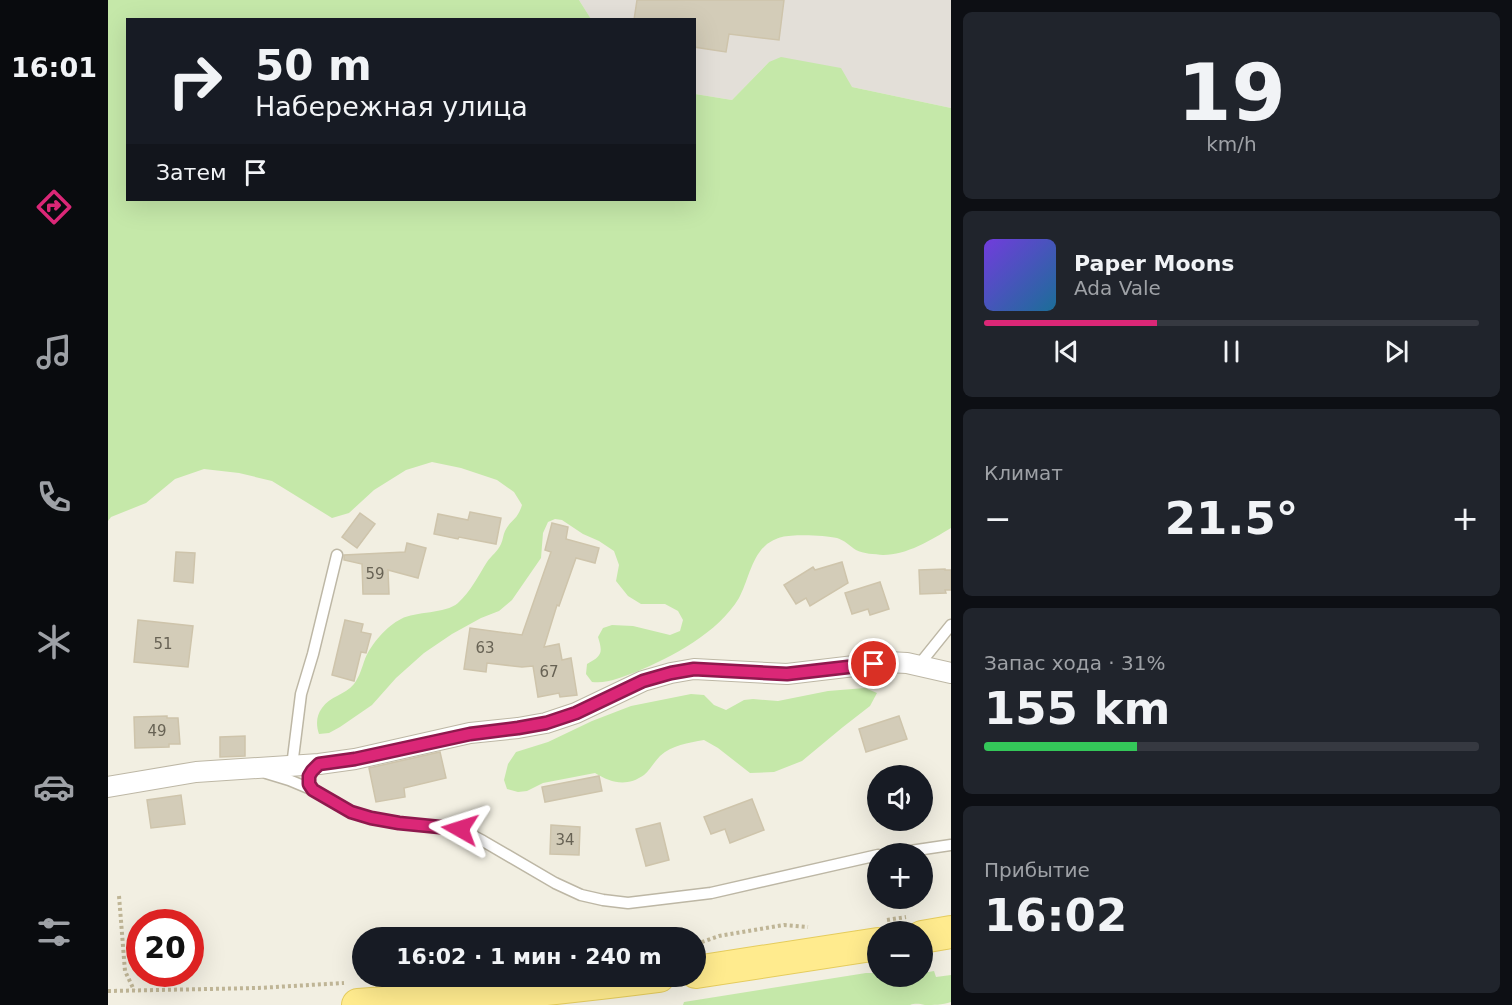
<!DOCTYPE html>
<html lang="ru">
<meta charset="utf-8">
<style>
:root{--surface:#171b24;--page:#20242c;--text:#f1f3f6;--muted:#9ea1a6;--line:#363941;--accent:#db2777}
body{margin:0;font-family:"DejaVu Sans",sans-serif;background:var(--page);color:var(--text);height:100vh;display:flex;flex-direction:column;font-size:22px;white-space:nowrap}
*{box-sizing:border-box;margin:0}
p{font-size:20px;color:var(--muted)}
.icon{flex:none;width:33px;height:33px;fill:none;stroke:currentColor;stroke-width:2;stroke-linecap:round;stroke-linejoin:round}
.map{position:relative;flex:1;overflow:hidden}
.sheet{display:flex;flex-direction:column;gap:12px;padding:12px;background:#0d0f14;width:561px}
.sheet>*{flex:none}
.banner{position:absolute;left:18px;top:18px;width:570px;height:183px;border-radius:0px;box-shadow:0 6px 24px #0002;background:#171b24;color:var(--text);overflow:hidden}
.fabs{position:absolute;left:759px;top:765px;display:grid;gap:12px}
.fabs a{display:grid;place-items:center;width:66px;height:66px;border-radius:50%;background:var(--surface);box-shadow:0 6px 24px #0002;font-size:30px}
.speed{position:absolute;left:18px;top:909px;display:flex;gap:12px;font-size:30px;font-weight:700;text-align:center}
.speed>*{display:grid;place-content:center;width:78px;height:78px;border-radius:50%;background:var(--surface);box-shadow:0 6px 24px #0002;line-height:1}
.speed .limit{border:9px solid #d22;background:#fff;color:#111}
.pin{position:absolute;display:grid;place-items:center;width:51px;height:51px;color:#fff;margin:-26px;border:3px solid #fff;border-radius:50%;box-shadow:0 2px 6px #0007}
.me{position:absolute;width:66px;margin:-33px;rotate:276deg;stroke-linejoin:round;filter:drop-shadow(0 0 4px #0008)}
.turn{display:flex;align-items:center;gap:21px;height:126px;padding:0 30px;font-size:27px}
.turn .icon{width:78px;height:78px;stroke-width:2.5}
.turn b{display:block;font-size:42px;line-height:51px}
.then{display:flex;align-items:center;height:57px;padding:0 30px;background:#0003;gap:12px;font-size:22px}
.big{font-size:45px;font-weight:600;line-height:1.1}
.sheet .card{flex:1;display:flex;flex-direction:column;justify-content:center;gap:9px;min-width:0;padding:0 21px;border-radius:9px;background:var(--page)}
.sheet .dial{align-items:center;gap:0}
.dial b{font-size:78px;line-height:1}
.song{display:flex;align-items:center;gap:18px}
.cover{width:72px;height:72px;border-radius:9px;background:linear-gradient(135deg,hsl(260 70% 55%),hsl(200 70% 35%))}
.played{height:6px;border-radius:3px;background:linear-gradient(90deg,var(--accent) 35%,var(--line) 35%)}
.keys{display:flex;justify-content:space-around;direction:ltr}
.heat{display:flex;justify-content:space-between;align-items:center;font-size:33px;direction:ltr}
.charge{height:9px;border-radius:4px;background:linear-gradient(90deg,#34c759 31%,var(--line) 0)}
.trip{position:absolute;left:244px;top:927px;width:354px;height:60px;border-radius:30px;background:var(--surface);box-shadow:0 6px 24px #0002;font-weight:600;line-height:60px;text-align:center}
main{display:flex;flex:1;min-height:0}
.tab-bar{display:flex;flex-direction:column;width:108px;justify-content:space-around;align-items:center;background:#090b0e;color:var(--muted)}
.tab-bar .icon{width:42px;height:42px}
.tab-bar .active{color:var(--accent)}
.tab-bar b{font-size:27px;color:var(--text)}
.map>svg:first-child{display:block}
.industrial{fill:#e3dfd8}
.green{fill:#c5e8a9}
.building{fill:#d3ccb8;stroke:#cec4ab;stroke-width:1.5}
.lines{fill:none;stroke-linecap:round;stroke-linejoin:round}
.lane-casing{stroke:#bdb7a5;stroke-width:13}
.street-casing{stroke:#bdb7a5;stroke-width:22}
.primary-casing{stroke:#e5cc5d;stroke-width:34}
.path{stroke:#bfb596;stroke-width:4;stroke-dasharray:3 3;stroke-linecap:butt}
.lane{stroke:#fff;stroke-width:10}
.street{stroke:#fff;stroke-width:20}
.primary{stroke:#ffeb8e;stroke-width:32}
.route-casing{stroke:#8e194d;stroke-width:15}
.route{stroke:#db2777;stroke-width:10}
.labels{text-anchor:middle;dominant-baseline:central;stroke-width:4.5;stroke-linejoin:round;paint-order:stroke}
.number-label{font-size:15px;fill:#676254}
</style>
<main>
<nav class="tab-bar">
<b>16:01</b>
<svg class="icon active" aria-label="directions" viewBox="0 0 24 24"><path d="M12 3l9 9-9 9-9-9zM9 14v-3h6M13 9l2 2-2 2"/></svg>
<svg class="icon" aria-label="music" viewBox="0 0 24 24"><path d="M9 18V5l10-2v13"/><circle cx="6" cy="18" r="3"/><circle cx="16" cy="16" r="3"/></svg>
<svg class="icon" aria-label="phone" viewBox="0 0 24 24"><path d="M5 4h4l2 5-3 2q2 4 5 5l2-3 5 2v4C11 20 4 13 5 4z"/></svg>
<svg class="icon" aria-label="climate" viewBox="0 0 24 24"><path d="M12 3v18M4 7l16 10M4 17L20 7"/></svg>
<svg class="icon" aria-label="car" viewBox="0 0 24 24"><path d="M5 17H2v-5l4-1 3-4h7l3 4 3 1v5h-3M9 17h6M6 11h13"/><circle cx="7" cy="17" r="2"/><circle cx="17" cy="17" r="2"/></svg>
<svg class="icon" aria-label="filters" viewBox="0 0 24 24"><path d="M4 7h16M4 17h16"/><circle cx="9" cy="7" r="2"/><circle cx="15" cy="17" r="2"/></svg>
</nav>
<div class="map">
<svg width="843" height="1005" viewBox="0 0 843 1005">
<rect width="100%" height="100%" fill="#f2efe2"/>
<!-- industrial -->
<polygon class="industrial" points="471,0 843,0 843,108 744,87 661,62 624,100 587,94 586,20 483,19"/>
<!-- green -->
<g class="green">
<path d="M0,0H471L483,19L20,20V200H586L587,94L624,100L661,62L673,57L733,68L744,87L843,108V528C823,540 799,555 775,555C767,554 755,554 748,550C742,546 736,540 729,538C717,535 685,534 674,537C669,538 661,542 658,545C643,558 640,582 631,598C610,633 564,657 528,672C513,677 500,684 484,682L478,674L479,664C494,656 495,653 490,637L495,628L504,625L525,626L562,635L572,631L575,620L570,611L557,604H533L520,596L508,581L511,565L506,551L491,541L475,534L454,520L447,519L440,522L435,533L433,558L404,600L391,611L373,618L344,634L316,653L288,678L264,705L232,727L221,733L211,734C208,725 208,716 214,708C222,696 237,695 246,684C252,676 254,667 257,659C263,644 279,626 293,619C308,611 337,614 350,603C363,591 370,576 379,562C383,556 390,551 393,544C395,540 395,535 397,531C403,519 409,521 414,505L406,492L389,480L353,468L324,462L298,470L266,490L241,513L224,518L164,481L131,473L96,469L67,479L38,503L3,517L0,521Z"/>
<path d="M757,688L769,693L762,706L735,727L694,761L666,772L642,773L610,748L596,740C580,743 564,745 552,756C546,762 542,770 536,775C519,787 503,783 487,773L435,783L419,791L410,792L399,789L396,780L400,764L408,752L440,742L484,721L523,706L583,694L596,695L606,705L618,710L636,700L645,699L670,701L720,691Z"/>
<path d="M826,971L828,977L843,975V1002C834,1005 826,1005 817,1005C811,1004 808,1003 802,1005H575L576,1002L758,973H769L770,976H814L815,973Z"/>
</g>
<!-- building -->
<g class="building">
<polygon points="529,0 676,0 671,40 621,34 618,52 586,47 586,20 526,20"/>
<polygon points="362,512 393,518 388,544 351,537 350,539 326,534 330,514 360,520"/>
<polygon points="252,513 267,524 249,548 234,537"/>
<polygon points="444,523 460,527 458,539 491,548 487,563 468,558 451,606 449,605 436,647 451,644 454,660 463,658 469,695 452,697 451,693 430,697 425,666 414,667 379,663 378,672 356,669 362,628 414,635 443,552 437,550"/>
<polygon points="299,543 318,548 310,578 280,570 281,594 255,594 254,564 236,560 236,555 297,552"/>
<polygon points="68,552 87,553 85,583 66,581"/>
<polygon points="734,562 740,583 702,606 698,598 688,604 676,585 705,567 707,570"/>
<polygon points="837,569 837,570 843,570 843,590 837,590 838,593 812,594 811,570"/>
<polygon points="772,582 781,609 762,615 760,609 744,614 737,593"/>
<polygon points="30,620 85,626 80,667 26,662"/>
<polygon points="237,620 255,624 253,632 263,634 258,653 253,652 246,681 224,675"/>
<polygon points="59,716 59,718 70,718 72,744 61,744 61,747 27,748 26,717"/>
<polygon points="791,716 799,739 758,752 751,729"/>
<polygon points="137,736 137,756 112,757 112,737"/>
<polygon points="332,752 338,778 296,788 297,797 268,802 261,768"/>
<polygon points="491,776 494,791 437,802 434,787"/>
<polygon points="73,795 77,824 43,828 39,800"/>
<polygon points="644,799 656,830 622,843 617,829 603,834 596,817"/>
<polygon points="552,823 561,860 538,866 528,829"/>
<polygon points="443,825 472,827 471,855 442,854"/>
</g>
<g class="lines">
<defs>
<g id="lane">
<polyline points="810,666 843,625"/>
<polyline points="184,766 193,694 205,654 229,555"/>
<polyline points="158,773 181,780 205,790 243,812 263,818 291,823 352,829 375,841 447,883 473,895 495,900 520,903 603,893 770,855"/>
<polyline points="782,854 843,845"/>
</g>
<polyline id="street" points="0,787 88,772 211,764 247,759 362,733 410,728 438,723 468,713 535,681 563,673 586,669 679,674 780,662 799,663 843,673"/>
<g id="primary">
<polyline points="814,937 843,932"/>
<polyline points="588,972 770,944"/>
<path d="M250,1005C351,998 451,989 551,976"/>
</g>
</defs>
<!-- lane casing -->
<use href="#lane" class="lane-casing"/>
<!-- street casing -->
<use href="#street" class="street-casing"/>
<!-- primary casing -->
<use href="#primary" class="primary-casing"/>
<!-- path -->
<g class="path">
<polyline points="11,896 17,971 26,990"/>
<polyline points="779,920 798,917"/>
<polyline points="588,944 611,936 676,925 700,927"/>
<polyline points="0,991 150,988 236,983"/>
</g>
<!-- lane -->
<use href="#lane" class="lane"/>
<!-- street -->
<use href="#street" class="street"/>
<!-- primary -->
<use href="#primary" class="primary"/>
</g>
<g class="lines">
<defs>
<polyline id="route" points="352,829 291,823 263,818 243,812 205,790 201,784 201,776 204,771 211,764 247,759 362,734 410,728 438,723 468,713 535,681 563,673 586,669 679,674 766,664"/>
</defs>
<!-- route casing -->
<use href="#route" class="route-casing"/>
<!-- route -->
<use href="#route" class="route"/>
</g>
<g class="labels">
<!-- number labels -->
<g class="number-label">
<text x="267" y="574">59</text>
<text x="55" y="644">51</text>
<text x="377" y="648">63</text>
<text x="441" y="672">67</text>
<text x="49" y="731">49</text>
<text x="457" y="840">34</text>
</g>
</g>
</svg>
<div class="fabs">
<a><svg class="icon" aria-label="sound" viewBox="0 0 24 24"><path d="M4 9h4l5-4v14l-5-4H4zM17 9q2 3 0 6"/></svg></a>
<a>+</a>
<a>−</a>
</div>
<div class="speed"><div class="limit">20</div></div>
<div class="pin" style="left:766px;top:664px;background:#d93025"><svg class="icon" aria-label="arrive" viewBox="0 0 24 24"><path d="M6 21V4h12l-3 4 3 4H6"/></svg></div>
<svg class="me" style="left:352px;top:829px" viewBox="-20 -20 40 40"><path d="M0-17L14 15 0 8-14 15z" fill="#db2777" stroke="#fff" stroke-width="4"/></svg>
<div class="trip">16:02 · 1 мин · 240 m</div>
<div class="banner">
<div class="turn"><svg class="icon" aria-label="right" viewBox="0 0 24 24"><path d="M7 20v-9h11M14 6l5 5-5 5"/></svg><div><b>50 m</b>Набережная улица</div></div>
<div class="then">Затем<svg class="icon" aria-label="arrive" viewBox="0 0 24 24"><path d="M6 21V4h12l-3 4 3 4H6"/></svg></div>
</div>
</div>
<section class="sheet">
<div class="card dial"><b>19</b><p>km/h</p></div>
<div class="card">
<div class="song"><i class="cover"></i><div><b>Paper Moons</b><p>Ada Vale</p></div></div>
<div class="played"></div>
<div class="keys"><svg class="icon" aria-label="previous" viewBox="0 0 24 24"><path d="M18 5L8 12l10 7zM5 5v14"/></svg><svg class="icon" aria-label="pause" viewBox="0 0 24 24"><path d="M8 5v14M16 5v14"/></svg><svg class="icon" aria-label="next" viewBox="0 0 24 24"><path d="M6 5l10 7-10 7zM19 5v14"/></svg></div>
</div>
<div class="card"><p>Климат</p>
<div class="heat"><a>−</a><b class="big">21.5°</b><a>+</a></div>
</div>
<div class="card"><p>Запас хода · 31%</p><b class="big">155 km</b><div class="charge"></div></div>
<div class="card"><p>Прибытие</p><b class="big">16:02</b></div>
</section>
</main>
